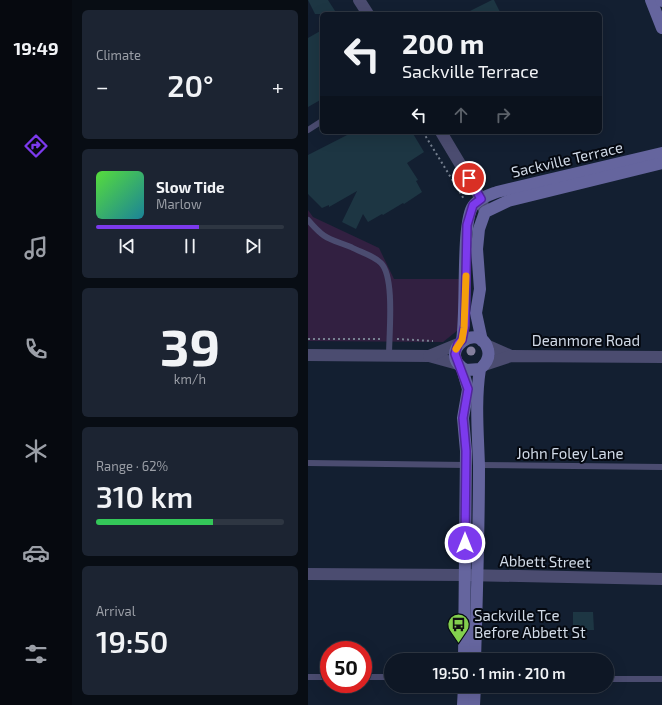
<!DOCTYPE html>
<meta charset="utf-8">
<style>
:root{--surface:#0e1725;--page:#1c2432;--text:#f1f3f6;--muted:#9b9fa7;--line:#2e3642;--accent:#7c3aed}
body{margin:0;font-family:"Exo 2",sans-serif;background:var(--page);color:var(--text);height:100vh;display:flex;flex-direction:column;font-size:15px;white-space:nowrap}
*{box-sizing:border-box;margin:0}
p{font-size:13px;color:var(--muted)}
.icon{flex:none;width:22px;height:22px;fill:none;stroke:currentColor;stroke-width:2;stroke-linecap:round;stroke-linejoin:round}
.map{position:relative;flex:1;overflow:hidden}
.panel{display:flex;flex-direction:column;gap:10px;padding:10px;background:#080d14;width:236px}
.panel>*{flex:none}
.banner{position:absolute;left:12px;top:12px;width:282px;height:122px;border-radius:6px;box-shadow:0 4px 16px #0002,0 0 0 1px var(--line);background:#0e1725;color:var(--text);overflow:hidden}
.speed{position:absolute;left:12px;top:641px;display:flex;gap:8px;font-size:20px;font-weight:700;text-align:center}
.speed>*{display:grid;place-content:center;width:52px;height:52px;border-radius:50%;background:var(--surface);box-shadow:0 4px 16px #0002,0 0 0 1px var(--line);line-height:1}
.speed .limit{border:6px solid #d22;background:#fff;color:#111}
.pin{position:absolute;display:grid;place-items:center;width:34px;height:34px;color:#fff;margin:-17px;border:2px solid #fff;border-radius:50%;box-shadow:0 1px 4px #0007}
.me{position:absolute;width:44px;margin:-22px;rotate:0deg;stroke-linejoin:round;filter:drop-shadow(0 0 3px #0008)}
.turn{display:flex;align-items:center;gap:14px;height:84px;padding:0 16px;font-size:18px}
.turn .icon{width:52px;height:52px;stroke-width:2.5}
.turn b{display:block;font-size:28px;line-height:34px}
.lanes{display:flex;align-items:center;height:38px;padding:0 16px;background:#0003;justify-content:center;gap:20px;direction:ltr}
.lanes .off{opacity:.35}
.big{font-size:30px;font-weight:600;line-height:1.1}
.panel .card{flex:1;display:flex;flex-direction:column;justify-content:center;gap:6px;min-width:0;padding:0 14px;border-radius:6px;background:var(--page)}
.panel .dial{align-items:center;gap:0}
.dial b{font-size:52px;line-height:1}
.song{display:flex;align-items:center;gap:12px}
.cover{width:48px;height:48px;border-radius:6px;background:linear-gradient(135deg,hsl(110 70% 55%),hsl(190 70% 35%))}
.played{height:4px;border-radius:2px;background:linear-gradient(90deg,var(--accent) 55%,var(--line) 55%)}
.keys{display:flex;justify-content:space-around;direction:ltr}
.heat{display:flex;justify-content:space-between;align-items:center;font-size:22px;direction:ltr}
.charge{height:6px;border-radius:3px;background:linear-gradient(90deg,#34c759 62%,var(--line) 0)}
.trip{position:absolute;left:76px;top:653px;width:230px;height:40px;border-radius:20px;background:var(--surface);box-shadow:0 4px 16px #0002,0 0 0 1px var(--line);font-weight:600;line-height:40px;text-align:center}
main{display:flex;flex:1;min-height:0}
.menu{display:flex;flex-direction:column;width:72px;justify-content:space-around;align-items:center;background:#06090f;color:var(--muted)}
.menu .icon{width:28px;height:28px}
.menu .current{color:var(--accent)}
.menu b{font-size:18px;color:var(--text)}
.map>svg:first-child{display:block}
.green{fill:#322041}
.building{fill:#1d3643}
.lines{fill:none;stroke-linecap:round;stroke-linejoin:round}
.path{stroke:#768090;stroke-width:2;stroke-dasharray:2 3;stroke-linecap:butt}
.lane{stroke:#4b4c70;stroke-width:6}
.street{stroke:#4b4c70;stroke-width:12}
.secondary{stroke:#65659e;stroke-width:12}
.tree{fill:#847f9d}
.route-casing{stroke:#51269a;stroke-width:10}
.route{stroke:#7c3aed;stroke-width:7}
.slow{stroke:#f59e0b;stroke-width:7}
.labels{text-anchor:middle;dominant-baseline:central;stroke-width:4;stroke-linejoin:round;paint-order:stroke}
.street-label{font-size:15px;fill:#d1dae7;stroke:#050911}
.poi-label{font-size:15px;fill:#d1dae7;stroke:#050911;text-anchor:start}
</style>
<main>
<nav class="menu">
<b>19:49</b>
<svg class="icon current" aria-label="directions" viewBox="0 0 24 24"><path d="M12 3l9 9-9 9-9-9zM9 14v-3h6M13 9l2 2-2 2"/></svg>
<svg class="icon" aria-label="music" viewBox="0 0 24 24"><path d="M9 18V5l10-2v13"/><circle cx="6" cy="18" r="3"/><circle cx="16" cy="16" r="3"/></svg>
<svg class="icon" aria-label="phone" viewBox="0 0 24 24"><path d="M5 4h4l2 5-3 2q2 4 5 5l2-3 5 2v4C11 20 4 13 5 4z"/></svg>
<svg class="icon" aria-label="climate" viewBox="0 0 24 24"><path d="M12 3v18M4 7l16 10M4 17L20 7"/></svg>
<svg class="icon" aria-label="car" viewBox="0 0 24 24"><path d="M5 17H2v-5l4-1 3-4h7l3 4 3 1v5h-3M9 17h6M6 11h13"/><circle cx="7" cy="17" r="2"/><circle cx="17" cy="17" r="2"/></svg>
<svg class="icon" aria-label="filters" viewBox="0 0 24 24"><path d="M4 7h16M4 17h16"/><circle cx="9" cy="7" r="2"/><circle cx="15" cy="17" r="2"/></svg>
</nav>
<section class="panel">
<div class="card"><p>Climate</p>
<div class="heat"><a>−</a><b class="big">20°</b><a>+</a></div>
</div>
<div class="card">
<div class="song"><i class="cover"></i><div><b>Slow Tide</b><p>Marlow</p></div></div>
<div class="played"></div>
<div class="keys"><svg class="icon" aria-label="previous" viewBox="0 0 24 24"><path d="M18 5L8 12l10 7zM5 5v14"/></svg><svg class="icon" aria-label="pause" viewBox="0 0 24 24"><path d="M8 5v14M16 5v14"/></svg><svg class="icon" aria-label="next" viewBox="0 0 24 24"><path d="M6 5l10 7-10 7zM19 5v14"/></svg></div>
</div>
<div class="card dial"><b>39</b><p>km/h</p></div>
<div class="card"><p>Range · 62%</p><b class="big">310 km</b><div class="charge"></div></div>
<div class="card"><p>Arrival</p><b class="big">19:50</b></div>
</section>
<div class="map">
<svg width="354" height="705" viewBox="0 0 354 705">
<rect width="100%" height="100%" fill="#131f31"/>
<!-- green -->
<polygon class="green" points="0,210 5,217 71,248 86,279 153,279 150,330 135,342 0,341"/>
<!-- building -->
<g class="building">
<polygon points="0,0 20,0 29,14 7,14"/>
<polygon points="184,0 186,0 193,14 156,14"/>
<polygon points="14,30 14,99 0,107 0,38"/>
<polygon points="45,132 104,132 116,152 99,163 110,180 108,181 114,192 96,204 95,203 75,215 74,214 60,222 55,214 48,229 34,222 49,191 21,207 21,205 14,208 0,194 0,155"/>
<polygon points="265,612 285,612 286,630 265,630"/>
</g>
<g class="lines">
<!-- path -->
<g class="path">
<polyline points="115,132 156,199"/>
<polyline points="0,339 73,339"/>
<polyline points="89,339 125,341"/>
</g>
<!-- lane -->
<g class="lane">
<polyline points="0,130 14,121"/>
<path d="M0,220C17,240 20,238 43,247C52,252 65,255 73,263C87,277 81,334 81,356"/>
<polyline points="0,463 158,465"/>
<polyline points="171,465 354,467"/>
<polyline points="0,677 21,677"/>
<polyline points="55,677 83,677"/>
<polyline points="299,679 354,679"/>
</g>
<!-- street -->
<g class="street">
<polyline points="51,0 60,14"/>
<polyline points="133,132 173,199 177,212"/>
<polyline points="178,345 203,356"/>
<polyline points="0,355 121,356 150,364"/>
<polyline points="121,356 150,344"/>
<polyline points="176,365 203,356 354,357"/>
<polyline points="0,574 157,575 354,579"/>
</g>
<!-- secondary -->
<g class="secondary">
<polyline points="343,0 354,28"/>
<polyline points="353,0 354,1"/>
<path d="M154,340C159,312 153,222 165,206C171,198 181,195 189,192L354,153"/>
<polyline points="174,341 168,313 172,289 169,249 171,229 177,212 200,201 354,163"/>
<polyline points="154,368 160,389 155,418 158,451 156,660"/>
<path d="M167,660C169,595 171,530 171,466C170,433 167,401 172,369C178,364 182,358 180,350C173,319 126,352 158,370L172,369"/>
<polyline points="155,705 156,686"/>
<polyline points="166,705 167,686"/>
</g>
</g>
<!-- trees -->
<circle class="tree" cx="163" cy="351" r="4.5"/>
<g class="lines">
<defs>
<polyline id="route" points="157,543 158,451 155,418 160,389 147,354 150,344 154,340 157,325 159,225 165,205 173,199 161,178"/>
</defs>
<!-- route casing -->
<use href="#route" class="route-casing"/>
<!-- route -->
<use href="#route" class="route"/>
<!-- slow -->
<polyline class="slow" points="148,349 154,340 156,328 158,276"/>
</g>
<!-- icons -->
<defs>
<symbol id="bus-pin" viewBox="-11 -11 22 30"><path d="M0 17L-7.5 6A9.5 9.5 0 1 1 7.5 6Z" fill="#83d04e" stroke="#050911"/><path d="M-5-6H5V4H4V6H2V4H-2V6H-4V4H-5ZM-3.5-4V0h7V-4ZM-3.5 1.2v1.5H-2V1.2ZM2 1.2v1.5H3.5V1.2Z" fill="#111"/></symbol>
</defs>
<g fill-rule="evenodd">
<use href="#bus-pin" x="138" y="612" width="25" height="34"/>
</g>
<g class="labels">
<!-- street labels -->
<g class="street-label">
<text transform="translate(259 159) rotate(-13)">Sackville Terrace</text>
<text x="278" y="340">Deanmore Road</text>
<text x="262" y="453">John Foley Lane</text>
<text transform="translate(237 561) rotate(1)">Abbett Street</text>
</g>
<!-- poi labels -->
<g class="poi-label">
<text x="166" y="615">Sackville Tce<tspan x="166" dy="17">Before Abbett St</tspan></text>
</g>
</g>
</svg>
<div class="speed"><div class="limit">50</div></div>
<div class="pin" style="left:161px;top:178px;background:#d93025"><svg class="icon" aria-label="arrive" viewBox="0 0 24 24"><path d="M6 21V4h12l-3 4 3 4H6"/></svg></div>
<svg class="me" style="left:157px;top:543px" viewBox="-20 -20 40 40"><circle r="17" fill="#7c3aed" stroke="#fff" stroke-width="3"/><path d="M0-11L8 9 0 5-8 9z" fill="#fff"/></svg>
<div class="trip">19:50 · 1 min · 210 m</div>
<div class="banner">
<div class="turn"><svg class="icon" aria-label="left" viewBox="0 0 24 24"><path d="M17 20v-9H6M10 6l-5 5 5 5"/></svg><div><b>200 m</b>Sackville Terrace</div></div>
<div class="lanes"><svg class="icon" aria-label="left" viewBox="0 0 24 24"><path d="M17 20v-9H6M10 6l-5 5 5 5"/></svg><svg class="icon off" aria-label="ahead" viewBox="0 0 24 24"><path d="M12 20V5M6 11l6-6 6 6"/></svg><svg class="icon off" aria-label="right" viewBox="0 0 24 24"><path d="M7 20v-9h11M14 6l5 5-5 5"/></svg></div>
</div>
</div>
</main>
